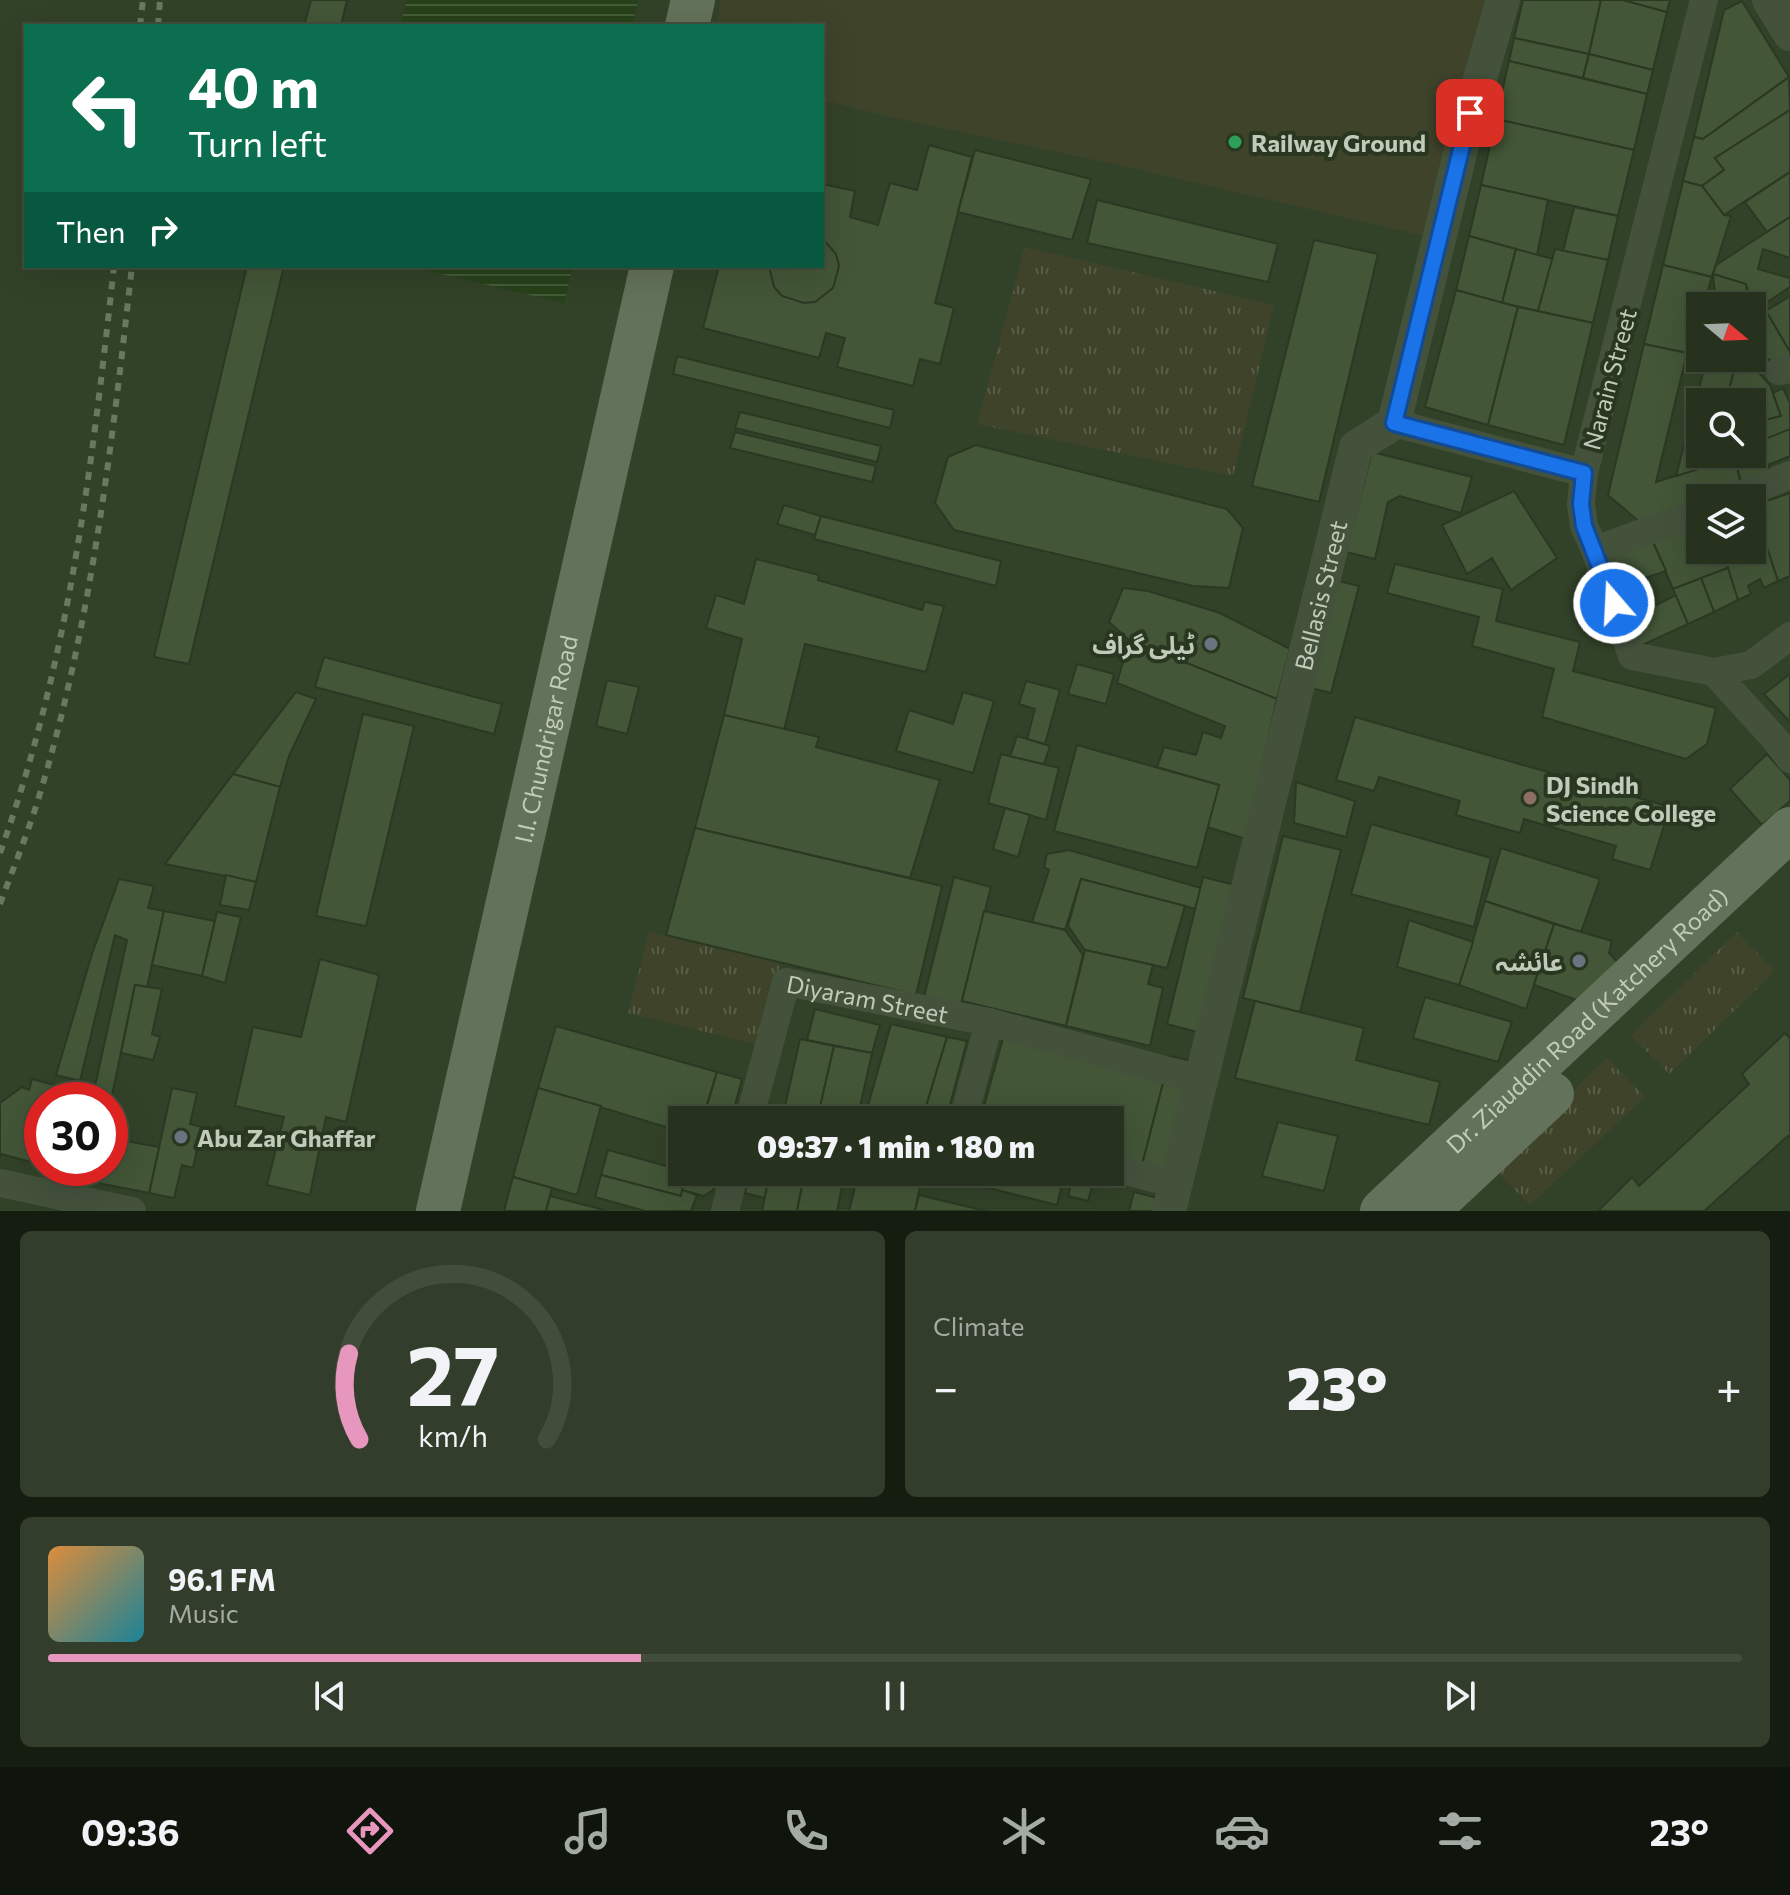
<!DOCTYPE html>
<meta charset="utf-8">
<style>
:root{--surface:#26321e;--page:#323e2b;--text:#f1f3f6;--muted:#a4aaa4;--line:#424d3c;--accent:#e797bd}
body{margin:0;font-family:Commissioner,"Noto Sans Arabic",sans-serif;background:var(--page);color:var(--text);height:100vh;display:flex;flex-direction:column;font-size:30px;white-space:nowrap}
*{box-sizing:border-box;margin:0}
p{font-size:26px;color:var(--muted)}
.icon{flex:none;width:44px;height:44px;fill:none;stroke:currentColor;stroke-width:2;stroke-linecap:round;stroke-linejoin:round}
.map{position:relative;height:1211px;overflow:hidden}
.details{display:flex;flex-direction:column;gap:20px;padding:20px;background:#151c10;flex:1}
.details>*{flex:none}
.hud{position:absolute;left:24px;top:24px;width:800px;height:244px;border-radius:0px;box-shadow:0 8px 32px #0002,0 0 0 2px var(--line);background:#0b6e4f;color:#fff;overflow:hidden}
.needle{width:52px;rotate:109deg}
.fabs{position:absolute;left:1686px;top:292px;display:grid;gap:16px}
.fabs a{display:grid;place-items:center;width:80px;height:80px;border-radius:0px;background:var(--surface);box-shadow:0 8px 32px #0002,0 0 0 2px var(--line);font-size:40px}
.speed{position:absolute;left:24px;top:1082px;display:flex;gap:16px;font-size:40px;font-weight:700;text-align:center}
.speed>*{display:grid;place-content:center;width:104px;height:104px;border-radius:50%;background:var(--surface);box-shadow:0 8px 32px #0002,0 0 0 2px var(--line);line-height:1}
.speed .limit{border:12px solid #d22;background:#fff;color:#111}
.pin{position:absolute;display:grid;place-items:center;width:68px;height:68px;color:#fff;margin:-34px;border-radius:16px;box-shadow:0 4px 12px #0006}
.me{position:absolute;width:88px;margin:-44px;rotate:341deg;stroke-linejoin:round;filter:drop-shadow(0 0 6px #0008)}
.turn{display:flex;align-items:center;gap:28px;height:168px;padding:0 32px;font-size:36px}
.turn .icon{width:104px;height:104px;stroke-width:2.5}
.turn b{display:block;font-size:56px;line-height:68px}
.then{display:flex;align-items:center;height:76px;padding:0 32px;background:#0003;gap:16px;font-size:30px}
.big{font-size:60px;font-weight:800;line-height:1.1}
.details .tile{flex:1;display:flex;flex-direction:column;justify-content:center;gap:12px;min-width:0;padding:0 28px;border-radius:12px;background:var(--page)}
.details .dial{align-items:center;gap:0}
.dial svg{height:208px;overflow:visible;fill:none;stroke:var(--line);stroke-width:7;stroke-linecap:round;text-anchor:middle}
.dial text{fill:var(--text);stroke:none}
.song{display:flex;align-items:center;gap:24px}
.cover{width:96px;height:96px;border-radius:12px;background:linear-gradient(135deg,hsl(30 70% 55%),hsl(190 70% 35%))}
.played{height:8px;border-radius:4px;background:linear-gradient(90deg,var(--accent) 35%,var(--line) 35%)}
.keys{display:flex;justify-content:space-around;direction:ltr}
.heat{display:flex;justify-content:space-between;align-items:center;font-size:44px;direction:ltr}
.details .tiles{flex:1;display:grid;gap:20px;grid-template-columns:1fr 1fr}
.tile:last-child{grid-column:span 2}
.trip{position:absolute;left:668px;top:1106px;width:456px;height:80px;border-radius:0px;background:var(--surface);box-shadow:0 8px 32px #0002,0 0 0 2px var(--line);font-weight:800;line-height:80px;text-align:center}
.menu{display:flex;height:128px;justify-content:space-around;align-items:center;background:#0f140c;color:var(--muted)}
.menu .icon{width:56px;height:56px}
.menu .selected{color:var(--accent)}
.menu b{font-size:36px;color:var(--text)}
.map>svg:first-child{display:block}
.grass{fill:url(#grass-tufts)}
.pitch{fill:#3f432a}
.water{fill:url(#water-rules)}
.building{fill:#435637;stroke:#2b3923;stroke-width:2}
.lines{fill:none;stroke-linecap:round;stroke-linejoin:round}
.minor{stroke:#44523c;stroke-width:28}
.tertiary{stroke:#44523c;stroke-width:34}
.primary{stroke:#63725a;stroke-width:44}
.rail{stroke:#68795e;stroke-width:6;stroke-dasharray:8 8;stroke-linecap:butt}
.route-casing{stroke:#114b97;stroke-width:20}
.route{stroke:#1a73e8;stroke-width:14}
.leisure-dot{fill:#2e9e5b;stroke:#293721;stroke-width:3}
.worship-dot{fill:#6b7280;stroke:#293721;stroke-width:3}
.education-dot{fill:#8d6e63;stroke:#293721;stroke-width:3}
.labels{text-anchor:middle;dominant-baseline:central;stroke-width:8;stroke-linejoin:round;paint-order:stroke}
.poi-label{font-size:24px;font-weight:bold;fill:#c0ccb9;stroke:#293721;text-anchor:start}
.street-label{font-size:24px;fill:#c0ccb9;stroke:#293721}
</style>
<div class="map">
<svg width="1790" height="1211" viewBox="0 0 1790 1211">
<defs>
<pattern id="grass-tufts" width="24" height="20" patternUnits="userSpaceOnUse" patternTransform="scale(2)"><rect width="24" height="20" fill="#3f432a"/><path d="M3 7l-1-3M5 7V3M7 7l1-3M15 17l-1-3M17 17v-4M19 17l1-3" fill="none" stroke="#595d47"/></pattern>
<pattern id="water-rules" width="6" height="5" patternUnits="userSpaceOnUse" patternTransform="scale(2)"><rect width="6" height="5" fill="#28411a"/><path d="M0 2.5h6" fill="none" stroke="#455b39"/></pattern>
</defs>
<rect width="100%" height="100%" fill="#324228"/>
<!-- grass -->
<g class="grass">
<polygon points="1025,247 1274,305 1233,476 977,424"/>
<polygon points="649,932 780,963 760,1045 628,1013"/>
<polygon points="1737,932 1775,971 1669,1074 1631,1035"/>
<polygon points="1607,1058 1645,1097 1530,1205 1493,1168"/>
</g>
<!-- pitch -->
<polygon class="pitch" points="720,0 1503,0 1438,239 1114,164 899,119 822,100 822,26 717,26"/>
<!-- water -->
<g class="water">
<polygon points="407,0 638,0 632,26 400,26"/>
<polygon points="408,266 573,266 564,303"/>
</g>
<!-- building -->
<g class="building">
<polygon points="311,0 347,0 341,26 304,26"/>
<polygon points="1523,0 1601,0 1589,54 1514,38"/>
<polygon points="1601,0 1623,0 1667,12 1653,70 1589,54"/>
<polygon points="1623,0 1670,0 1667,12"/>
<polygon points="1742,1 1789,77 1703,139 1694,137 1724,10"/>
<polygon points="1514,38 1589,54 1583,78 1509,61"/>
<polygon points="1589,54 1653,70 1647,94 1583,78"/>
<polygon points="1509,61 1647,94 1634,150 1496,119"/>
<polygon points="1789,77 1790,110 1715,158 1724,170 1702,186 1683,181 1694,137 1703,139"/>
<polygon points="1790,110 1790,172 1724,215 1702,186 1724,170 1715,158"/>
<polygon points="1496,119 1634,150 1618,216 1481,185"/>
<polygon points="929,145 972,157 935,303 954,308 940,364 920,359 913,386 837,367 845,338 826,333 819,358 703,328 719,266 822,266 822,184 855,191 850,217 878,225 890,183 917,190"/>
<polygon points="975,150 1091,179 1072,240 958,212"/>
<polygon points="1790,172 1790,217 1767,232 1745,202"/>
<polygon points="1683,181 1702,186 1724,215 1731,216 1712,277 1663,265"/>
<polygon points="1481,185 1548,200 1537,255 1469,236"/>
<polygon points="1097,200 1278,244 1268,282 1087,243"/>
<polygon points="1574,207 1618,216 1608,260 1563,251"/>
<polygon points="1790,217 1790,258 1763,249 1758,269 1790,278 1790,287 1752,312 1746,284 1713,274 1716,265"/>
<polygon points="1469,236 1516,249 1502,303 1456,290"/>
<polygon points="822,238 836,254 839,266 833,288 815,302 804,303 782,296 774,287 769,266 822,266"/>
<polygon points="1314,240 1378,254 1319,502 1252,486"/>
<polygon points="1516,249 1553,259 1538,311 1502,303"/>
<polygon points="1555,249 1608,260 1593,323 1538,311"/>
<polygon points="1663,265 1712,277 1703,306 1700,306 1700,342 1697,355 1644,344"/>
<polygon points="247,266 284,266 189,664 154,657"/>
<polygon points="1713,274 1746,284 1749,306 1716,306"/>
<polygon points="1456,290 1518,307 1488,425 1425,407"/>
<polygon points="1790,296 1790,352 1766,311"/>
<polygon points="1518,307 1593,323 1564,445 1488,425"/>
<polygon points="1766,311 1790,352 1790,357 1781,362 1752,356 1754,319"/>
<polygon points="1644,344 1687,353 1656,482 1734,457 1741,483 1717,492 1718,498 1700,498 1700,505 1643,525 1608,495"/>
<polygon points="677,356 894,410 890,428 673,374"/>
<polygon points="1707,358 1737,358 1726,402 1700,402 1700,454 1712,454 1709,466 1676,476"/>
<polygon points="1737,358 1745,358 1770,385 1781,416 1752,423 1752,402 1726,402"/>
<polygon points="1783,388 1790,403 1790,431 1760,441 1754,423 1781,416 1773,393"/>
<polygon points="740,412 881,446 877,462 735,428"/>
<polygon points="1752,423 1754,423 1771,475 1741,483 1734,454 1752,454"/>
<polygon points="1790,429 1790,456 1768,465 1760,441"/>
<polygon points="735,432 876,466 872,482 730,448"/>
<polygon points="976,445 1227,509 1243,528 1229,588 1193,586 954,530 935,503 948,457"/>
<polygon points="1372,452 1472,477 1461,513 1400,496 1388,502 1375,559 1346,552"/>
<polygon points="1514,491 1557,558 1511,590 1492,558 1467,574 1442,525"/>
<polygon points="1790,493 1790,576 1778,581 1753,506"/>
<polygon points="784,505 821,516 815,535 777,524"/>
<polygon points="1753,506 1778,581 1764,588 1760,579 1748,586 1751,594 1738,600 1721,550 1752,550"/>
<polygon points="821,516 1001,561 996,586 814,539"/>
<polygon points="1700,524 1700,550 1721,550 1728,568 1673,589 1653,542"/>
<polygon points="1653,542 1666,571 1642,579 1652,607 1676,595 1688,624 1638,647 1607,559"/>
<polygon points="756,559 819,575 818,580 922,610 925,602 944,606 926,672 805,644 784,730 724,715 742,639 706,628 716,595 744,604"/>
<polygon points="1395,564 1503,589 1496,621 1580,642 1573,671 1716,708 1707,744 1686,759 1542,717 1554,669 1472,646 1479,617 1387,593"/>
<polygon points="1728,568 1738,600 1714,612 1701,578"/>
<polygon points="1701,578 1714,612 1688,624 1673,589"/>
<polygon points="1339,581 1359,586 1331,693 1311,688"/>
<polygon points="1123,588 1148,591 1220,613 1290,649 1277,699 1129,640 1109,622"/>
<polygon points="1129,640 1277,699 1246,839 1207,827 1219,785 1157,767 1164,747 1196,755 1203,732 1221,738 1225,726 1117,683"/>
<polygon points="324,657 502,704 494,734 315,687"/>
<polygon points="1077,664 1114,674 1106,704 1068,694"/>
<polygon points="1790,674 1790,722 1764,694"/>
<polygon points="607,680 639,687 627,734 596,726"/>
<polygon points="1026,681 1060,690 1045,744 1027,739 1035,709 1019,704"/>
<polygon points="296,692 316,699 289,756 280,787 233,774"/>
<polygon points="963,692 994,701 973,773 896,751 909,710 953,724"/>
<polygon points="363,714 414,726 366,926 316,916"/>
<polygon points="724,715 819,737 816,747 940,780 910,878 695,828"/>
<polygon points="1355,717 1670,807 1650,870 1612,859 1616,846 1524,819 1520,833 1456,815 1460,801 1379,777 1374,791 1336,780"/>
<polygon points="1017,736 1050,746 1044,764 1010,757"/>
<polygon points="1077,745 1219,785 1197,868 1054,831"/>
<polygon points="1001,754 1059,768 1046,820 988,803"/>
<polygon points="1767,754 1790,780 1790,801 1762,825 1730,789"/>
<polygon points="233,774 280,787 256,882 165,864"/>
<polygon points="1296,782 1355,801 1346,837 1294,823"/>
<polygon points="1005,808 1030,815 1018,857 993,849"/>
<polygon points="1371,824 1491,858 1474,927 1351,894"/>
<polygon points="695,828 942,886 916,995 666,935"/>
<polygon points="1283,836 1341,850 1300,1012 1243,998"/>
<polygon points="1501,848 1600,879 1581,932 1485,901"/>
<polygon points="1069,850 1201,888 1196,909 1081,879 1065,930 1032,922 1049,870 1044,867 1047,854"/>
<polygon points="226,875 256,882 249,910 220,905"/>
<polygon points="954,877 991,887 959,1012 923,1001"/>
<polygon points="1203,877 1235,885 1201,1033 1167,1024"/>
<polygon points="119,879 154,886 148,908 164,911 147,987 135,985 110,1105 110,1100 92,1100 127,940 115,935 80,1081 56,1075 92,954"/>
<polygon points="1081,879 1185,906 1167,968 1085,950 1068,926"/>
<polygon points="1485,901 1554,924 1526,1009 1459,985"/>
<polygon points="164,911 215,921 202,976 152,965"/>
<polygon points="984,911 1065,930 1083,955 1066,1026 962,1001"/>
<polygon points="217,912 241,917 225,983 202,976"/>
<polygon points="1409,920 1473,942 1459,985 1397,967"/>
<polygon points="1554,924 1612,941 1609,953 1624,969 1588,1004 1534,985"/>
<polygon points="1085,950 1153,965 1148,984 1163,988 1150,1046 1066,1026"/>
<polygon points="320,959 379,975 346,1122 326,1117 310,1195 267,1185 284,1117 235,1106 253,1027 301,1037"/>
<polygon points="135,985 162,989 152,1034 160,1037 153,1060 121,1053"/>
<polygon points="1425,997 1512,1022 1498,1062 1413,1038"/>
<polygon points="1255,1001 1364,1028 1356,1060 1440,1082 1429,1125 1235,1078"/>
<polygon points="815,1009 880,1025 872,1053 807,1040"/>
<polygon points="891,1024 947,1037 922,1120 864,1120"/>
<polygon points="556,1026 717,1072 702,1120 682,1120 682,1132 538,1088"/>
<polygon points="1785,1033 1790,1038 1790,1138 1788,1136 1704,1211 1598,1211 1632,1177 1639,1186 1749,1084 1742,1074"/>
<polygon points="1004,1035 1165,1076 1142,1165 1110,1157 1110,1120 980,1120"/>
<polygon points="947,1037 967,1041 946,1120 922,1120"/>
<polygon points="800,1039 834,1046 817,1120 782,1120"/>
<polygon points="834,1046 872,1053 857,1120 817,1120"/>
<polygon points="1170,1056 1197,1062 1170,1173 1142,1165"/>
<polygon points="717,1072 742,1079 731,1120 703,1120"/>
<polygon points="32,1079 77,1091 75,1100 42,1100 42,1165 2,1154 0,1156 0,1103 22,1087 29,1090"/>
<polygon points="172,1088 197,1093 190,1124 202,1127 193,1168 182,1165 174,1198 149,1193"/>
<polygon points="538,1088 601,1106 577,1195 513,1177"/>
<polygon points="1278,1122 1338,1136 1324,1191 1262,1176"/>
<polygon points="110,1138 159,1147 149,1193 93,1182 97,1168 110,1168"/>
<polygon points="608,1150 688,1172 681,1196 601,1175"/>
<polygon points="78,1168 97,1168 93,1182 75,1179"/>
<polygon points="688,1172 717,1172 713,1190 704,1196 682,1190"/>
<polygon points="750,1172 770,1172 765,1198 745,1193"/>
<polygon points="770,1172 805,1172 797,1211 762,1211"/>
<polygon points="805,1172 845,1172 837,1211 797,1211"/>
<polygon points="859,1172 923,1172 915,1211 849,1211"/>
<polygon points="926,1172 1065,1172 1057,1205"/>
<polygon points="601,1175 681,1196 682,1190 697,1195 691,1211 645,1211 595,1197"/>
<polygon points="513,1177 552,1188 546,1211 504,1211"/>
<polygon points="1073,1177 1093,1183 1088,1201 1068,1196"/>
<polygon points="1134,1192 1165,1200 1162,1211 1129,1211"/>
<polygon points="919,1195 986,1211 915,1211"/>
<polygon points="550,1196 608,1211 546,1211"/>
</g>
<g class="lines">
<!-- minor -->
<g class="minor">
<polyline points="1704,0 1584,473 1581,504 1584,526 1595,550 1632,656 1714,672 1775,739 1790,759"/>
<polyline points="1779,371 1790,369"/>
<polyline points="1394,423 1584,473"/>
<polyline points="1734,498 1790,475"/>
<polyline points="1595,550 1700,512"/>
<polyline points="1714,672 1751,665 1790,636"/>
<polyline points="989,1022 1201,1080"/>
<path id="s1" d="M749,1120L786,982L989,1022L963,1120"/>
<polyline points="1110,1167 1176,1184"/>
<polyline points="0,1183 132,1211"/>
<polyline points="725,1211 735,1172"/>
</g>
<!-- tertiary -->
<g class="tertiary">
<polyline points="1769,0 1790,34"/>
<path id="s2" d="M1169,1211L1356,447L1394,423L1470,113L1503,0"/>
</g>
<!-- primary -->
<g class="primary">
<polyline points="687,26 693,0"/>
<path id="s3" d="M438,1211L652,266"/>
<path id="s4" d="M1382,1211L1790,829"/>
<polyline points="1427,1211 1552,1094"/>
</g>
<!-- rail -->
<g class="rail">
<polyline points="140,26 143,0"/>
<polyline points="158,26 160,0"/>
<path d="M0,853C69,662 92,467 114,266"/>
<path d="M0,904C13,869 27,835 38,800C91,628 112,445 132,266"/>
</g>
</g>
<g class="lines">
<defs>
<polyline id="route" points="1470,113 1394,423 1584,473 1581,504 1584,526 1614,603"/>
</defs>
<!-- route casing -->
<use href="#route" class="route-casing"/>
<!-- route -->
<use href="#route" class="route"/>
</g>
<!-- markers -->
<circle class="leisure-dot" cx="1235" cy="142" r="8"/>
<g class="worship-dot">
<circle cx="1211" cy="644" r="8"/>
<circle cx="1579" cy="961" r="8"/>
<circle cx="181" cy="1137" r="8"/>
</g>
<circle class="education-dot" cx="1530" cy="798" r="8"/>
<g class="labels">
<!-- poi labels -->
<g class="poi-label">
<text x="1251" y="142">Railway Ground</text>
<text x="1195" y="644" text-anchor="end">ٹیلی گراف</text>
<text x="1546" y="784">DJ Sindh<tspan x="1546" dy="28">Science College</tspan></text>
<text x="1563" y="961" text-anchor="end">عائشہ</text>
<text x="197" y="1137">Abu Zar Ghaffar</text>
</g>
<!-- street labels -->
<g class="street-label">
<text transform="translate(1609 379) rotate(-75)">Narain Street</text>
<text stroke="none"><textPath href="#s2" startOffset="634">Bellasis Street</textPath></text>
<text stroke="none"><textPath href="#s3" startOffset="484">I.I. Chundrigar Road</textPath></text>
<text stroke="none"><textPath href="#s1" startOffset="226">Diyaram Street</textPath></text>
<text stroke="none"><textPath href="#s4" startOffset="280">Dr. Ziauddin Road (Katchery Road)</textPath></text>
</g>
</g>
</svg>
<div class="fabs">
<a><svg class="needle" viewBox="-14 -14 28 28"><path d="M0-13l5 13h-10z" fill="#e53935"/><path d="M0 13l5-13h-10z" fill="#a4aaa4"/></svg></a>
<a><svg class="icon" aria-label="search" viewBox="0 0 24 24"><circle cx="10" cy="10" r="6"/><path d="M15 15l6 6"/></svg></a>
<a><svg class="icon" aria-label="layers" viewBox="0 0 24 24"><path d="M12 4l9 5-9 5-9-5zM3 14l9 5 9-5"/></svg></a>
</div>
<div class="speed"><div class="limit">30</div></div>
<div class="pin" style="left:1470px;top:113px;background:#d93025"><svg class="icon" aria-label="arrive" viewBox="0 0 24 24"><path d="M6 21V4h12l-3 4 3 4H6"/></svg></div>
<svg class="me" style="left:1614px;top:603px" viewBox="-20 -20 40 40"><circle r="17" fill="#1a73e8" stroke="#fff" stroke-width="3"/><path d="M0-11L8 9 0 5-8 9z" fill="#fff"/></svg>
<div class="trip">09:37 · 1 min · 180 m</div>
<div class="hud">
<div class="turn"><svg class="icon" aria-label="left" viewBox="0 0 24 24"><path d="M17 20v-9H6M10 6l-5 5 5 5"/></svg><div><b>40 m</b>Turn left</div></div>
<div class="then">Then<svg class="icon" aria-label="right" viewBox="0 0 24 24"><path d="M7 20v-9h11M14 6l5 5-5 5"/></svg></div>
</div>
</div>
<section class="details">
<div class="tiles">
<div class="tile dial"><svg viewBox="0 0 100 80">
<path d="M14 69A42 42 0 1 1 86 69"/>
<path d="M14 69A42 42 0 0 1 10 36" stroke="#e797bd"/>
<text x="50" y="56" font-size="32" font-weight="700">27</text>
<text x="50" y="72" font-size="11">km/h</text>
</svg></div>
<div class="tile"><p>Climate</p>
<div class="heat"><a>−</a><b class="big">23°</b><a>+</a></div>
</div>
<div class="tile">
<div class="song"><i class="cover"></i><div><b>96.1 FM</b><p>Music</p></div></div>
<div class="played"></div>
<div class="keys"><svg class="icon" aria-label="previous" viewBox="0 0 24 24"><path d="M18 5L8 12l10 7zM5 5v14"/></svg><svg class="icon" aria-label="pause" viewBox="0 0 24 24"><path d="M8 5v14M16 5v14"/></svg><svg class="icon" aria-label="next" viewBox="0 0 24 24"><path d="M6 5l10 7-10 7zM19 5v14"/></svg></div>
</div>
</div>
</section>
<nav class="menu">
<b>09:36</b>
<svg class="icon selected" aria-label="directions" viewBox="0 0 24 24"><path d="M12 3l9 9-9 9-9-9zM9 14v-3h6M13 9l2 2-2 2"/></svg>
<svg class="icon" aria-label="music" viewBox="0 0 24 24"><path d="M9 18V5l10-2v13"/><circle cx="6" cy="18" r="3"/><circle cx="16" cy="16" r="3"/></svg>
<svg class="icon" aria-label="phone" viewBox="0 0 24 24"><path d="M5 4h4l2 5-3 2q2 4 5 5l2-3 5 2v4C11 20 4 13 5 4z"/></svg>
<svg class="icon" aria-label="climate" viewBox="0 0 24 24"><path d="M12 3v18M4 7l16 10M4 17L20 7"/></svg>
<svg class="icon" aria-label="car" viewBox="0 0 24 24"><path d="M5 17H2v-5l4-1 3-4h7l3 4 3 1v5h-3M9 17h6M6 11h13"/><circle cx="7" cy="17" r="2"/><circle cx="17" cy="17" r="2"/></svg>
<svg class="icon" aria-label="filters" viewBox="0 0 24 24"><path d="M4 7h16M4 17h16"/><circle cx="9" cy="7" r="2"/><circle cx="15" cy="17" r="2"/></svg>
<b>23°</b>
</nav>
